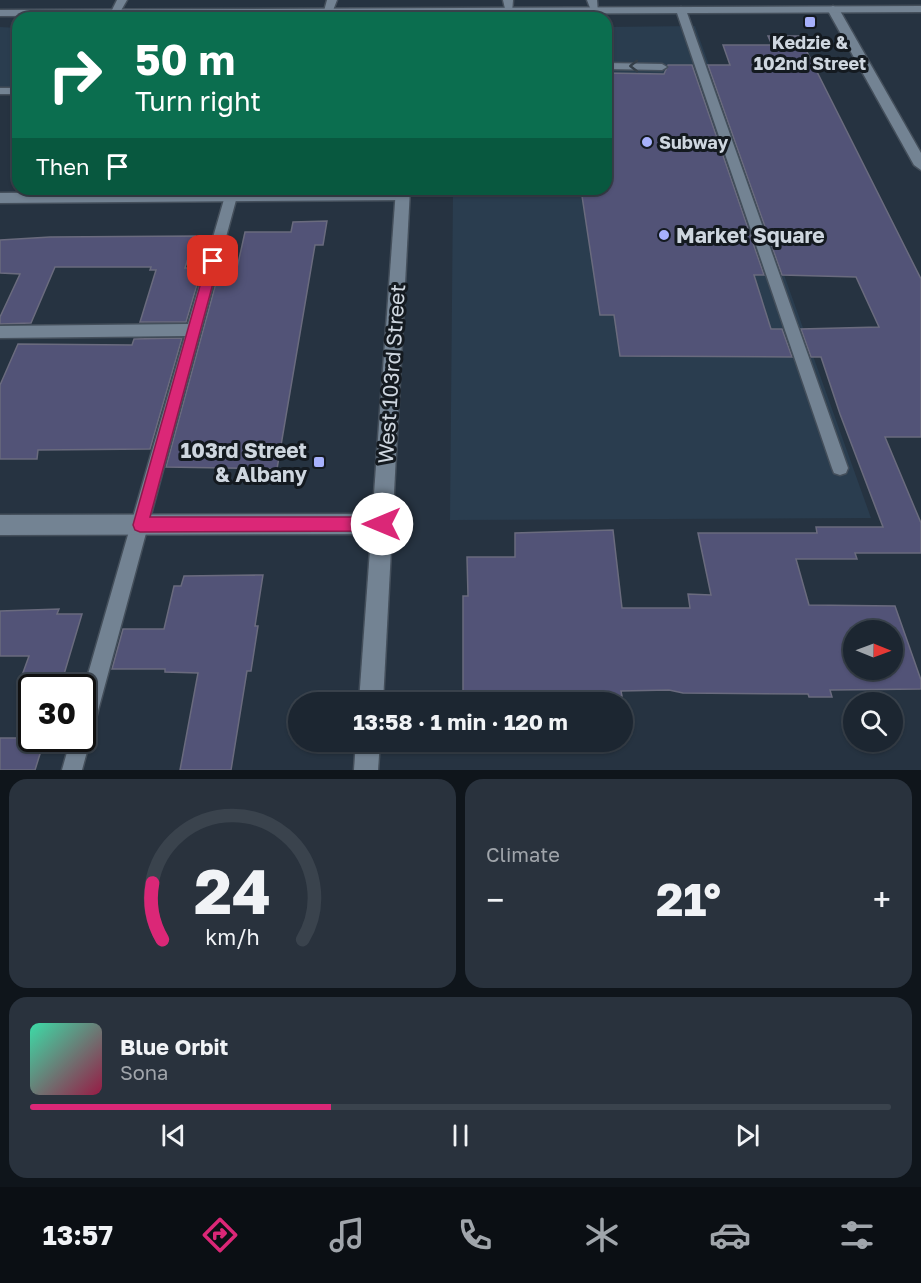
<!DOCTYPE html>
<meta charset="utf-8">
<style>
:root{--surface:#1c2631;--page:#29323d;--text:#f1f3f6;--muted:#a0a5ab;--line:#3a434d;--accent:#db2777}
body{margin:0;font-family:"Golos Text",sans-serif;background:var(--page);color:var(--text);height:100vh;display:flex;flex-direction:column;font-size:22px;white-space:nowrap}
*{box-sizing:border-box;margin:0}
p{font-size:20px;color:var(--muted)}
.icon{flex:none;width:33px;height:33px;fill:none;stroke:currentColor;stroke-width:2;stroke-linecap:round;stroke-linejoin:round}
.map{position:relative;height:770px;overflow:hidden}
.panel{display:flex;flex-direction:column;gap:9px;padding:9px;background:#0f151b;flex:1}
.panel>*{flex:none}
.hud{position:absolute;left:12px;top:12px;width:600px;height:183px;border-radius:18px;box-shadow:0 2px 4px #0004,0 0 0 2px var(--line);background:#0b6e4f;color:#fff;overflow:hidden}
.needle{width:39px;rotate:91deg}
.fabs{position:absolute;left:843px;top:620px;display:grid;gap:12px}
.fabs a{display:grid;place-items:center;width:60px;height:60px;border-radius:50%;background:var(--surface);box-shadow:0 2px 4px #0004,0 0 0 2px var(--line);font-size:30px}
.speed{position:absolute;left:18px;top:674px;display:flex;gap:12px;font-size:30px;font-weight:700;text-align:center}
.speed>*{display:grid;place-content:center;width:78px;height:78px;border-radius:50%;background:var(--surface);box-shadow:0 2px 4px #0004,0 0 0 2px var(--line);line-height:1}
.speed .limit{border:3px solid #111;border-radius:9px;background:#fff;color:#111}
.pin{position:absolute;display:grid;place-items:center;width:51px;height:51px;color:#fff;margin:-26px;border-radius:12px;box-shadow:0 3px 9px #0006}
.me{position:absolute;width:66px;margin:-33px;rotate:270deg;stroke-linejoin:round;filter:drop-shadow(0 0 4px #0008)}
.turn{display:flex;align-items:center;gap:21px;height:126px;padding:0 24px;font-size:27px}
.turn .icon{width:78px;height:78px;stroke-width:2.5}
.turn b{display:block;font-size:42px;line-height:51px}
.then{display:flex;align-items:center;height:57px;padding:0 24px;background:#0003;gap:12px;font-size:22px}
.big{font-size:45px;font-weight:700;line-height:1.1}
.panel .card{flex:1;display:flex;flex-direction:column;justify-content:center;gap:9px;min-width:0;padding:0 21px;border-radius:18px;background:var(--page)}
.panel .dial{align-items:center;gap:0}
.dial svg{height:156px;overflow:visible;fill:none;stroke:var(--line);stroke-width:7;stroke-linecap:round;text-anchor:middle}
.dial text{fill:var(--text);stroke:none}
.song{display:flex;align-items:center;gap:18px}
.cover{width:72px;height:72px;border-radius:9px;background:linear-gradient(135deg,hsl(160 70% 55%),hsl(340 70% 35%))}
.played{height:6px;border-radius:3px;background:linear-gradient(90deg,var(--accent) 35%,var(--line) 35%)}
.keys{display:flex;justify-content:space-around;direction:ltr}
.heat{display:flex;justify-content:space-between;align-items:center;font-size:33px;direction:ltr}
.panel .tiles{flex:1;display:grid;gap:9px;grid-template-columns:1fr 1fr}
.card:last-child{grid-column:span 2}
.trip{position:absolute;left:288px;top:692px;width:345px;height:60px;border-radius:30px;background:var(--surface);box-shadow:0 2px 4px #0004,0 0 0 2px var(--line);font-weight:700;line-height:60px;text-align:center}
.tab-bar{display:flex;height:96px;justify-content:space-around;align-items:center;background:#0b0f14;color:var(--muted)}
.tab-bar .icon{width:42px;height:42px}
.tab-bar .active{color:var(--accent)}
.tab-bar b{font-size:27px;color:var(--text)}
.map>svg:first-child{display:block}
.built{fill:#2a3d4f}
.building{fill:#525377;stroke:#6a6b7e;stroke-width:1.5;fill-rule:evenodd}
.lines{fill:none;stroke-linecap:round;stroke-linejoin:round}
.service-casing{stroke:#444f5b;stroke-width:3}
.minor-casing{stroke:#444f5b;stroke-width:3}
.secondary-casing{stroke:#444f5b;stroke-width:3}
.service{fill:#738393;fill-rule:evenodd}
.minor{fill:#738393;fill-rule:evenodd}
.secondary{fill:#738393;fill-rule:evenodd}
.oneway{stroke:#353f48}
.route{fill:#db2777;stroke:#8e194d;stroke-width:1.5}
.poi-dot{fill:#a7b1fc;stroke:#141a20;stroke-width:2}
.labels{text-anchor:middle;dominant-baseline:central;stroke-width:6;stroke-linejoin:round;paint-order:stroke}
.far-poi-label{font-size:18px;font-weight:bold;fill:#ced6df;stroke:#141a20}
.poi-label{font-size:21px;font-weight:bold;fill:#ced6df;stroke:#141a20;text-anchor:start}
.street-label{font-size:21px;fill:#ced6df;stroke:#141a20}
</style>
<div class="map">
<svg width="921" height="770" viewBox="0 0 921 770">
<rect width="100%" height="100%" fill="#263341"/>
<!-- built -->
<g class="built">
<polygon points="695,26 871,518 450,520 453,189 606,189 606,27"/>
<polygon points="0,27 18,28 18,88 0,88"/>
</g>
<!-- building -->
<g class="building">
<path d="M768,36H799L921,279V437H885L921,523V553H855L857,559H796L809,605L895,606L921,680V689L830,690L832,697H809L808,694L683,693L669,690L621,691L622,696L463,694V596H468L467,557H515V533L613,530L622,608H690L688,594L711,595L698,533H817L816,527H883L840,414L821,357H811L801,329L879,327L856,277L782,275L708,65H730L723,45H772ZM854,630H892V669H854Z"/>
<polygon points="668,65 692,65 764,275 754,275 771,329 782,329 792,357 620,356 614,315 600,315 582,196 582,189 606,189 606,73 664,74"/>
<polygon points="327,221 323,245 315,245 277,469 166,467 220,268 237,268 245,232 291,232 293,222"/>
<polygon points="195,236 185,268 202,268 186,322 140,322 156,270 150,270 151,267 55,267 31,323 0,324 0,317 20,274 0,273 0,240 50,237"/>
<polygon points="182,338 150,449 38,450 37,459 0,459 0,385 18,344 132,345 134,339"/>
<polygon points="263,575 255,626 258,626 251,671 247,671 231,770 180,770 198,673 165,672 165,669 112,669 123,629 164,629 174,586 181,586 184,576"/>
<polygon points="59,609 57,614 82,614 62,681 20,681 29,656 0,656 0,611"/>
<polygon points="0,738 45,738 35,770 0,770"/>
</g>
<g class="lines">
<defs>
<g id="service">
<polygon points="117,0 127,0 119,14 116,15 111,12"/>
<polygon points="327,0 337,0 332,13 324,11"/>
<polygon points="503,0 513,0 512,13 506,13"/>
<polygon points="587,0 597,0 598,13 592,13"/>
<polygon points="681,7 686,10 848,468 846,473 840,475 834,473 832,468 676,10"/>
<polygon points="606,63 662,64 667,67 662,70 606,69"/>
<rect x="0" y="88" width="18" height="6"/>
<polygon points="227,189 239,189 82,770 62,770 71,738 82,738 82,695 185,336 0,338 0,326 188,324"/>
</g>
<g id="minor">
<polygon points="833,6 839,9 921,153 921,170 914,165 827,9"/>
<polygon points="402,190 409,195 402,200 0,203 0,193"/>
<polygon points="382,514 389,517 392,524 389,531 382,534 0,535 0,515"/>
</g>
<g id="secondary">
<polygon points="921,6 921,12 0,16 0,10"/>
<polygon points="396,189 410,189 383,702 359,702"/>
<polygon points="356,741 380,741 378,770 354,770"/>
</g>
</defs>
<!-- service casing -->
<use href="#service" class="service-casing"/>
<!-- minor casing -->
<use href="#minor" class="minor-casing"/>
<!-- secondary casing -->
<use href="#secondary" class="secondary-casing"/>
<!-- service -->
<use href="#service" class="service"/>
<!-- minor -->
<use href="#minor" class="minor"/>
<!-- secondary -->
<use href="#secondary" class="secondary"/>
</g>
<!-- one-way arrows -->
<defs><path id="oneway-chevron" d="M-2-3.5L2.5 0L-2 3.5" fill="none" stroke-width="1.6" stroke-linecap="round" stroke-linejoin="round" transform="scale(1.5)"/></defs>
<use class="oneway" href="#oneway-chevron" transform="translate(634 66) rotate(-180)"/>
<!-- route -->
<polygon class="route" points="213,257 219,261 150,517 382,517 387,519 389,524 387,529 382,531 140,532 135,530 133,525 207,261"/>
<!-- markers -->
<g class="poi-dot">
<rect x="804" y="16" width="12" height="12" rx="3"/>
<circle cx="647" cy="142" r="6"/>
<circle cx="664" cy="235" r="6"/>
<rect x="313" y="456" width="12" height="12" rx="3"/>
</g>
<g class="labels">
<!-- far-poi labels -->
<g class="far-poi-label">
<text x="810" y="42">Kedzie &amp;<tspan x="810" dy="21">102nd Street</tspan></text>
<text x="659" y="142" text-anchor="start">Subway</text>
</g>
<!-- poi labels -->
<g class="poi-label">
<text x="676" y="235">Market Square</text>
<text x="307" y="450" text-anchor="end">103rd Street<tspan x="307" dy="24">&amp; Albany</tspan></text>
</g>
<!-- street labels -->
<g class="street-label">
<text transform="translate(391 374) rotate(-86)">West 103rd Street</text>
</g>
</g>
</svg>
<div class="fabs">
<a><svg class="needle" viewBox="-14 -14 28 28"><path d="M0-13l5 13h-10z" fill="#e53935"/><path d="M0 13l5-13h-10z" fill="#a0a5ab"/></svg></a>
<a><svg class="icon" aria-label="search" viewBox="0 0 24 24"><circle cx="10" cy="10" r="6"/><path d="M15 15l6 6"/></svg></a>
</div>
<div class="speed"><div class="limit">30</div></div>
<div class="pin" style="left:213px;top:261px;background:#d93025"><svg class="icon" aria-label="arrive" viewBox="0 0 24 24"><path d="M6 21V4h12l-3 4 3 4H6"/></svg></div>
<svg class="me" style="left:382px;top:524px" viewBox="-20 -20 40 40"><circle r="19" fill="#fff"/><path d="M0-13L10 11 0 6-10 11z" fill="#db2777"/></svg>
<div class="trip">13:58 · 1 min · 120 m</div>
<div class="hud">
<div class="turn"><svg class="icon" aria-label="right" viewBox="0 0 24 24"><path d="M7 20v-9h11M14 6l5 5-5 5"/></svg><div><b>50 m</b>Turn right</div></div>
<div class="then">Then<svg class="icon" aria-label="arrive" viewBox="0 0 24 24"><path d="M6 21V4h12l-3 4 3 4H6"/></svg></div>
</div>
</div>
<section class="panel">
<div class="tiles">
<div class="card dial"><svg viewBox="0 0 100 80">
<path d="M14 69A42 42 0 1 1 86 69"/>
<path d="M14 69A42 42 0 0 1 9 40" stroke="#db2777"/>
<text x="50" y="56" font-size="32" font-weight="700">24</text>
<text x="50" y="72" font-size="11">km/h</text>
</svg></div>
<div class="card"><p>Climate</p>
<div class="heat"><a>−</a><b class="big">21°</b><a>+</a></div>
</div>
<div class="card">
<div class="song"><i class="cover"></i><div><b>Blue Orbit</b><p>Sona</p></div></div>
<div class="played"></div>
<div class="keys"><svg class="icon" aria-label="previous" viewBox="0 0 24 24"><path d="M18 5L8 12l10 7zM5 5v14"/></svg><svg class="icon" aria-label="pause" viewBox="0 0 24 24"><path d="M8 5v14M16 5v14"/></svg><svg class="icon" aria-label="next" viewBox="0 0 24 24"><path d="M6 5l10 7-10 7zM19 5v14"/></svg></div>
</div>
</div>
</section>
<nav class="tab-bar">
<b>13:57</b>
<svg class="icon active" aria-label="directions" viewBox="0 0 24 24"><path d="M12 3l9 9-9 9-9-9zM9 14v-3h6M13 9l2 2-2 2"/></svg>
<svg class="icon" aria-label="music" viewBox="0 0 24 24"><path d="M9 18V5l10-2v13"/><circle cx="6" cy="18" r="3"/><circle cx="16" cy="16" r="3"/></svg>
<svg class="icon" aria-label="phone" viewBox="0 0 24 24"><path d="M5 4h4l2 5-3 2q2 4 5 5l2-3 5 2v4C11 20 4 13 5 4z"/></svg>
<svg class="icon" aria-label="climate" viewBox="0 0 24 24"><path d="M12 3v18M4 7l16 10M4 17L20 7"/></svg>
<svg class="icon" aria-label="car" viewBox="0 0 24 24"><path d="M5 17H2v-5l4-1 3-4h7l3 4 3 1v5h-3M9 17h6M6 11h13"/><circle cx="7" cy="17" r="2"/><circle cx="17" cy="17" r="2"/></svg>
<svg class="icon" aria-label="filters" viewBox="0 0 24 24"><path d="M4 7h16M4 17h16"/><circle cx="9" cy="7" r="2"/><circle cx="15" cy="17" r="2"/></svg>
</nav>
